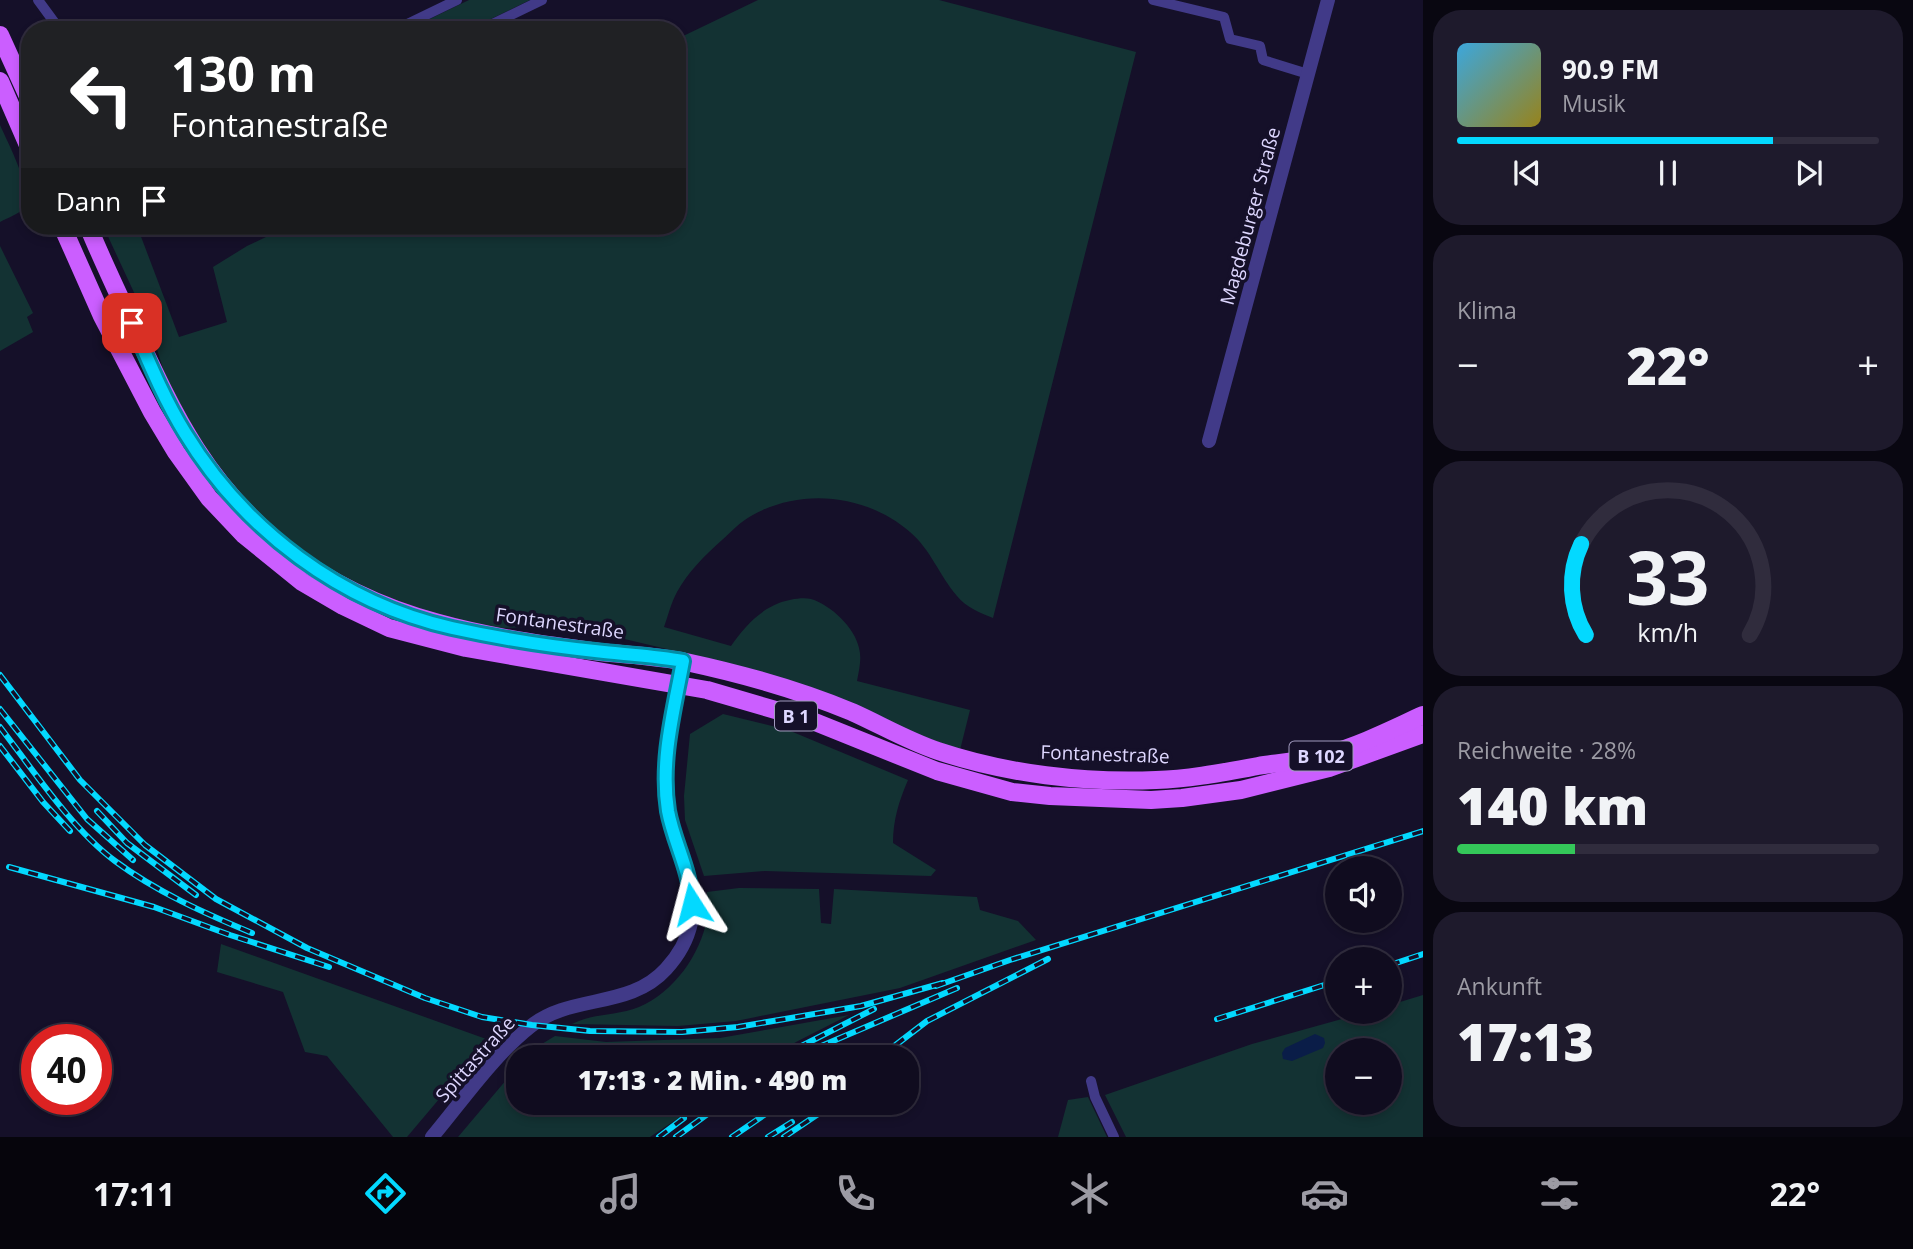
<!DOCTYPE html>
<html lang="de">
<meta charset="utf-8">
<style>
:root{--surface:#100c1f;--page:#1e1a2c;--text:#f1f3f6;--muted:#9c9ba4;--line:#302c3d;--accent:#03d9ff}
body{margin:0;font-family:"Open Sans",sans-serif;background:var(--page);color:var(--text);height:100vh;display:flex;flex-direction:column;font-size:26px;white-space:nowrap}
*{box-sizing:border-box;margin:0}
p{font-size:23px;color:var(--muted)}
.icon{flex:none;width:38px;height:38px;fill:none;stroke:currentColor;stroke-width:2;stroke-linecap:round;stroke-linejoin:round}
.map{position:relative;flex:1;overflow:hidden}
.panel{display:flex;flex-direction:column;gap:10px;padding:10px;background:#090711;width:490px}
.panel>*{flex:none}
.hud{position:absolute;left:21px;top:21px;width:665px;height:214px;border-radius:28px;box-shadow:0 4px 10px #0003,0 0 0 2px var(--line);background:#202124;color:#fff;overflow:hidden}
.tools{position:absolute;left:1325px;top:856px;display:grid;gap:14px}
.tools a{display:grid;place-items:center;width:77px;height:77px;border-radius:50%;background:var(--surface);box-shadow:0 4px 10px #0003,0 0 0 2px var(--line);font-size:35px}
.speed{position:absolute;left:21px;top:1024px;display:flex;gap:14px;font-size:35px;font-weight:700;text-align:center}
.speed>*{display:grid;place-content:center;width:91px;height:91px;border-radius:50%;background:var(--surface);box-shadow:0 4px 10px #0003,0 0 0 2px var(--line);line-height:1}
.speed .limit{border:10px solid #d22;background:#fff;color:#111}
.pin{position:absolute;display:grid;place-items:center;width:60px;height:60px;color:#fff;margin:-30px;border-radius:14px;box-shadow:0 4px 10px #0006}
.me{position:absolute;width:77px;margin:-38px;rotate:351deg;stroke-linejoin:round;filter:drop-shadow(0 0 5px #0008)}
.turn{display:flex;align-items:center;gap:24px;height:147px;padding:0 35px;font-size:32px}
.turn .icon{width:91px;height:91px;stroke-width:2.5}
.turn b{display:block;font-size:49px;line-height:60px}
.then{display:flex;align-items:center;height:66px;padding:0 35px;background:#0003;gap:14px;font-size:26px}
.big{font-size:52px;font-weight:800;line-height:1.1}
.panel .widget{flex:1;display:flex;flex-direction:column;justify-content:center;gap:10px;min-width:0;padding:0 24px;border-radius:28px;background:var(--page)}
.panel .dial{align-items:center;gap:0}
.dial svg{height:182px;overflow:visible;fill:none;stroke:var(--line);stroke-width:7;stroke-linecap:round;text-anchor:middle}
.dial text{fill:var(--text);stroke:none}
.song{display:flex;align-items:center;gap:21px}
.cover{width:84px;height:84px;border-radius:10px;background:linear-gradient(135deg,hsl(200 70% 55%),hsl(50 70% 35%))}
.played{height:7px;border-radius:4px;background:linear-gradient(90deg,var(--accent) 75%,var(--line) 75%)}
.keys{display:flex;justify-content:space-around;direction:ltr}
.heat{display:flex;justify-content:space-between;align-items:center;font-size:38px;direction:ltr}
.charge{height:10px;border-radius:5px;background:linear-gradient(90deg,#34c759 28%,var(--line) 0)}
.trip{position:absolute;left:506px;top:1045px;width:413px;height:70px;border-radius:28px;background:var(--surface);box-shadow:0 4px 10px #0003,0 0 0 2px var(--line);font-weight:800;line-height:70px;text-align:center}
.tab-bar{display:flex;height:112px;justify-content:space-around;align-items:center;background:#06050c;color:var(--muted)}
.tab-bar .icon{width:49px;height:49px}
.tab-bar .current{color:var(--accent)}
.tab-bar b{font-size:32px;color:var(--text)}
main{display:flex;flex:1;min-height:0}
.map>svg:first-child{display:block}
.green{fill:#133233;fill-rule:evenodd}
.water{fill:#0a1d48}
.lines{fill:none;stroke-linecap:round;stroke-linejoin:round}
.minor{stroke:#413a88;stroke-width:10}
.tertiary{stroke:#413a88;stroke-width:14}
.primary{stroke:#cb5eff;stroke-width:18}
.rail-casing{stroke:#03d9ff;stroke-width:6}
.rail{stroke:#151029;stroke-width:3.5;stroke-dasharray:10;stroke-linecap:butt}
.route-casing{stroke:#028da6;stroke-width:18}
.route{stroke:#03d9ff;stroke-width:12}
.labels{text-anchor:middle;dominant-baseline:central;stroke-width:7;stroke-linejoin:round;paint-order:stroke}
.shield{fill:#151029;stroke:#a29bbf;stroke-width:2}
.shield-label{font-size:18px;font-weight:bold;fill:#ded7ff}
.street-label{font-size:19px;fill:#ded7ff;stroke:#151029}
</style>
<main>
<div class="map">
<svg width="1423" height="1137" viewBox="0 0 1423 1137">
<rect width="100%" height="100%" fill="#151029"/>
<!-- green -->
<g class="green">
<polygon points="469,0 530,0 468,30 407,30"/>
<path d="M758,0H939L1136,52L993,618C980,613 966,607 957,596C939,575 931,550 910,532C866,494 801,487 751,516C740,522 731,532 722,540C705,555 688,572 677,592C671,603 668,616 664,627L731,646C743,629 758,611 779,603C788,600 801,597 811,599C831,605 855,628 859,648C862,659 859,670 857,681L970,710L960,750L726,663L599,633L551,627L495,628L448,619L356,585L289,541L250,505L221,473L181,411L163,369L151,329L105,230L106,226H137L179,337L227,322L213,267L247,246L289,226H677V39Z"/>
<path d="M0,125C7,141 35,194 24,208C19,214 7,218 0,222Z"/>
<polygon points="0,246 33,313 27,317 33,332 0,351"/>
<path d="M723,714L788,730L908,780C899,801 893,820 893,843L936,870L931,876L765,871L704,876L685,820L684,796L690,734Z"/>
<path d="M739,888L819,889L821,923L831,924L834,889L977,897L980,910L1018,921L1036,940L900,988L736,1021L678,1026L572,1024C593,1013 617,1016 639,1007C674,992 700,955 707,919C708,911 707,901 707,892Z"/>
<polygon points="221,944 489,1040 407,1137 393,1137 327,1056 305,1052 283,992 217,972"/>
<path d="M1423,995V1137H1126L1105,1095L1252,1044L1367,1012H1390V1005ZM1337,1050H1390V1102H1337Z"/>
<polygon points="849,1015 796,1042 773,1057 526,1057 532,1050 555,1036 606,1042 720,1038"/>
<polygon points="518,1066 518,1102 701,1103 650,1137 458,1137"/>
<polygon points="1088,1097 1107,1137 1058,1137 1068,1100"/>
</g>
<!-- water -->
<polygon class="water" points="1315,1034 1324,1038 1325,1043 1323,1048 1292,1061 1283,1059 1282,1053 1285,1048"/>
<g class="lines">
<!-- minor -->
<g class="minor">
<polyline points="38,0 60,30"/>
<polyline points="1153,0 1224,17 1230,39 1260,46 1263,60 1308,74"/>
<polyline points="395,30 457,0"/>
<polyline points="480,30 542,0"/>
<polyline points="1091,1081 1095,1097 1114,1137"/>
</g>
<!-- tertiary -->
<g class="tertiary">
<polyline points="1209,441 1328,0"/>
<path d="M432,1137C463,1100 493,1056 531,1026C571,994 630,1009 666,969C679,955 687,941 691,923C699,881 674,848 668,809C661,759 674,710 683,661"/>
</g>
<!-- primary -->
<g class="primary">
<polyline points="0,35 30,101"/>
<polyline points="0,81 30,150"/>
<polyline points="62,226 102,316 152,412 176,452 209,498 244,535 302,582 343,606 389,628 466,648 707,690 810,720 937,771 1012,792 1050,796 1151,800 1182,798 1241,790 1329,768 1423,734"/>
<path d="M88,226C102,260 118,293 133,326C175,418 208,487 289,551C378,621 490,638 600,652C629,655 657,656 686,662C742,674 799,690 852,712C881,725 908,741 938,751C1007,774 1084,783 1156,780C1190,779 1225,772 1258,766C1281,762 1306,761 1328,754C1361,745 1392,729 1423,715"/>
</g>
<defs>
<g id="rail">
<polyline points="0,675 80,780 145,845 216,899 307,948 425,998 482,1017 532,1025 590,1031 682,1032 738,1027 861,1006 943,983"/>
<polyline points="0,709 87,819 133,860"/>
<path d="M0,727C33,770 72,829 115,861C157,892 204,913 252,933"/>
<polyline points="0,746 43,802 70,831"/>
<polyline points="97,811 127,843 196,895"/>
<polyline points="9,867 154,907 230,935 329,967"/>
<polyline points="1390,965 1423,954"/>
<polyline points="936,986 1010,960 1423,831"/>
<polyline points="1217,1019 1337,981"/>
<polyline points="819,1047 957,988"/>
<polyline points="780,1057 874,1009"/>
<polyline points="880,1057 927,1021 1048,959"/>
<polyline points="659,1137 684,1118"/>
<polyline points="676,1137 724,1102"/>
<polyline points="732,1137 783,1102"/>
<polyline points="768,1137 792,1122"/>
<polyline points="784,1137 836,1102"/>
</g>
</defs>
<!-- rail casing -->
<use href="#rail" class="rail-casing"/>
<!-- rail -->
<use href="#rail" class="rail"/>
</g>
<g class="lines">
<defs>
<path id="route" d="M132,323C148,360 164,399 185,433C244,530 341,603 452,628C502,639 553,647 604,652C631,655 656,656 683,661C674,710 660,760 668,811C674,843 690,869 692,904"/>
</defs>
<!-- route casing -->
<use href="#route" class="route-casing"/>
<!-- route -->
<use href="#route" class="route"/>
</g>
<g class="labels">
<!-- shield labels -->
<g class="shield">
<rect x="775" y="701.5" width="42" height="29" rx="5"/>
<rect x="1289.5" y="741.5" width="63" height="29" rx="5"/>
</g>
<g class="shield-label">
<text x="796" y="716">B 1</text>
<text x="1321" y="756">B 102</text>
</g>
<!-- street labels -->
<g class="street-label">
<text transform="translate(1250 216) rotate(-75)">Magdeburger Straße</text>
<text transform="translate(560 623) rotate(8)">Fontanestraße</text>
<text transform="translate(1105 754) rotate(2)">Fontanestraße</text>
<text transform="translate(475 1059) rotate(-48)">Spittastraße</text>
</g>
</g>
</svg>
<div class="tools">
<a><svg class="icon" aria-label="sound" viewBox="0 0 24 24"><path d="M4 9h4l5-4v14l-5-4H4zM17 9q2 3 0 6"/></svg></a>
<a>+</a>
<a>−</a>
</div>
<div class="speed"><div class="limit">40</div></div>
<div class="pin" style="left:132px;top:323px;background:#d93025"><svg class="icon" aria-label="arrive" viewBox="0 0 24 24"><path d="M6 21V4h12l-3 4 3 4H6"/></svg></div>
<svg class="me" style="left:692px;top:904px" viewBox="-20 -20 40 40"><path d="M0-17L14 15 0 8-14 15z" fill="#03d9ff" stroke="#fff" stroke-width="4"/></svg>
<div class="trip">17:13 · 2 Min. · 490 m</div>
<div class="hud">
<div class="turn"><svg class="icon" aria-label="left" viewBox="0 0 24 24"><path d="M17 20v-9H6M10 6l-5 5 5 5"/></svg><div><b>130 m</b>Fontanestraße</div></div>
<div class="then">Dann<svg class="icon" aria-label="arrive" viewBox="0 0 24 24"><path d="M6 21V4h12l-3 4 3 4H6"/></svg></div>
</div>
</div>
<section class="panel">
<div class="widget">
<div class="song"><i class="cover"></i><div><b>90.9 FM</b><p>Musik</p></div></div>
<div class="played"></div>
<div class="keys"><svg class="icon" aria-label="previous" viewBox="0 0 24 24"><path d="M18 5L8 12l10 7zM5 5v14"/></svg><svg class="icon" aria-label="pause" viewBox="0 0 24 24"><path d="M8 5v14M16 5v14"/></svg><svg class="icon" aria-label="next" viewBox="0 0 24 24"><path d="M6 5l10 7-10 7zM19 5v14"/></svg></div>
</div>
<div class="widget"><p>Klima</p>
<div class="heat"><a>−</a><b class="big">22°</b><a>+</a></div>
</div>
<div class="widget dial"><svg viewBox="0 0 100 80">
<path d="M14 69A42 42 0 1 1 86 69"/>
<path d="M14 69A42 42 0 0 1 12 29" stroke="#03d9ff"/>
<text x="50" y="56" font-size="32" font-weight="700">33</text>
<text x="50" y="72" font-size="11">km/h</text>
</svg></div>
<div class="widget"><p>Reichweite · 28%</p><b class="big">140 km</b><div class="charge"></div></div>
<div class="widget"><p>Ankunft</p><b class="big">17:13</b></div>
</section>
</main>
<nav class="tab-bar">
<b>17:11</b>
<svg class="icon current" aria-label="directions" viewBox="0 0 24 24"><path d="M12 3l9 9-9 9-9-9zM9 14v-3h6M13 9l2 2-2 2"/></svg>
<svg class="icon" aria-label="music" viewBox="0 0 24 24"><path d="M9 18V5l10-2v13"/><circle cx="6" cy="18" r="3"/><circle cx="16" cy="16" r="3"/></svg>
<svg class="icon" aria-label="phone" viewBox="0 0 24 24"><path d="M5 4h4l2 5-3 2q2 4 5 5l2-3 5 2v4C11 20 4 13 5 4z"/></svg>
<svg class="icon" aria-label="climate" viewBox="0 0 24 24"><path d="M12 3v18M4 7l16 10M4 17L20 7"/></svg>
<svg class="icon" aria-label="car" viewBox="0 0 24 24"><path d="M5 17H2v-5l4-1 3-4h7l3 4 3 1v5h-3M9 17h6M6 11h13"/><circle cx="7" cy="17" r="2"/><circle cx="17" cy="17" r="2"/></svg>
<svg class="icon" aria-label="filters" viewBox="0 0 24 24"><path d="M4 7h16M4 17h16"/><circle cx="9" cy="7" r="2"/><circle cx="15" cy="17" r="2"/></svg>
<b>22°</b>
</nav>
